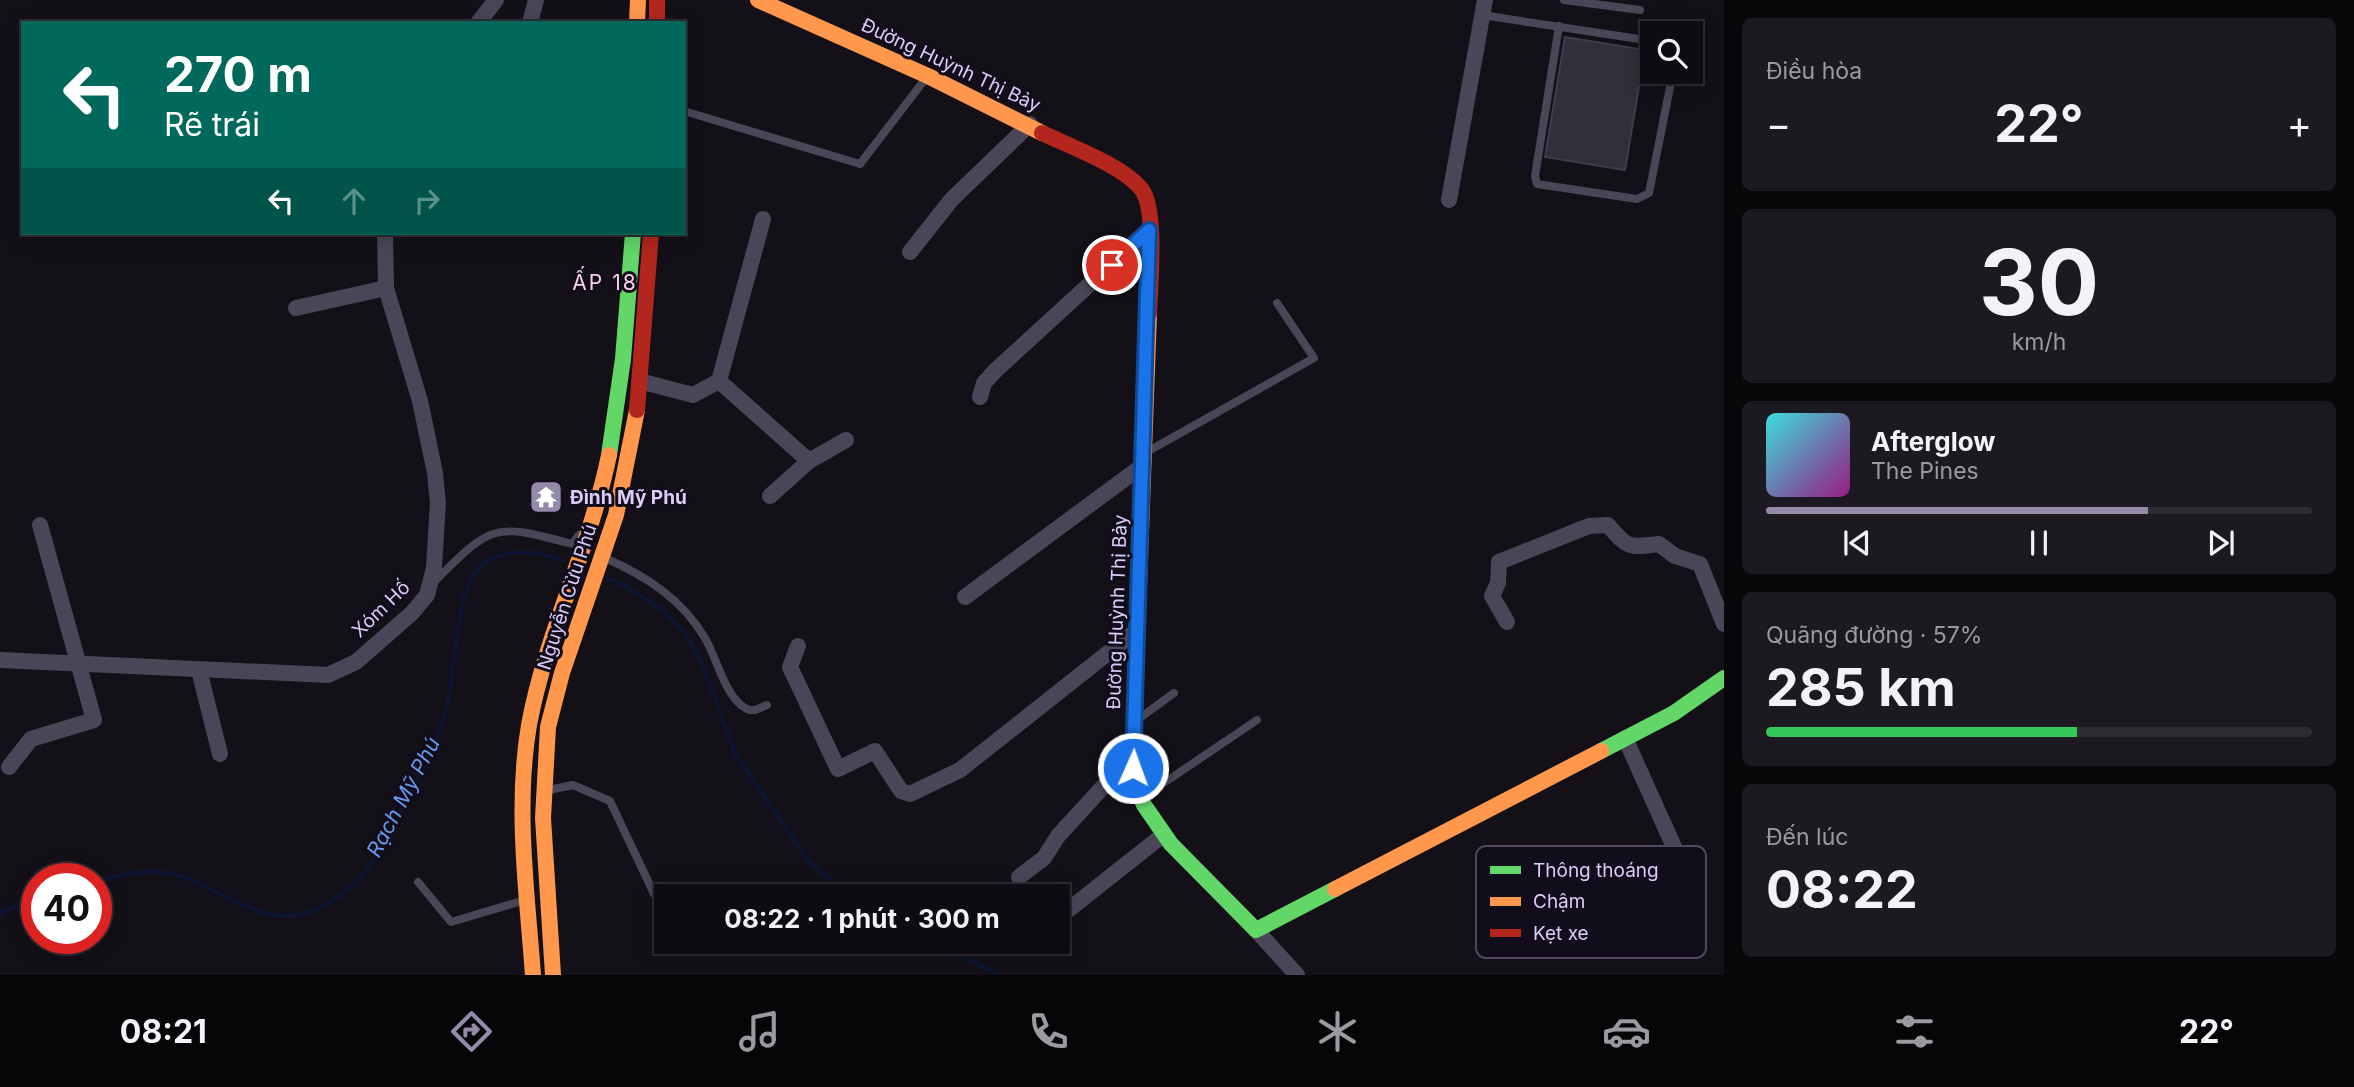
<!DOCTYPE html>
<html lang="vi">
<meta charset="utf-8">
<style>
:root{--surface:#0e0c12;--page:#1c1a20;--text:#f1f3f6;--muted:#9b9b9f;--line:#2e2c32;--accent:#948baa}
body{margin:0;font-family:Inter,sans-serif;background:var(--page);color:var(--text);height:100vh;display:flex;flex-direction:column;font-size:26px;white-space:nowrap}
*{box-sizing:border-box;margin:0}
p{font-size:23px;color:var(--muted)}
.icon{flex:none;width:38px;height:38px;fill:none;stroke:currentColor;stroke-width:2;stroke-linecap:round;stroke-linejoin:round}
.map{position:relative;flex:1;overflow:hidden}
.sheet{display:flex;flex-direction:column;gap:18px;padding:18px;background:#08070a;width:630px}
.sheet>*{flex:none}
.banner{position:absolute;left:21px;top:21px;width:665px;height:214px;border-radius:0px;box-shadow:0 4px 18px #0003,0 0 0 2px var(--line);background:#00695c;color:#fff;overflow:hidden}
.fabs{position:absolute;left:1640px;top:21px;display:grid;gap:14px}
.fabs a{display:grid;place-items:center;width:63px;height:63px;border-radius:0px;background:var(--surface);box-shadow:0 4px 18px #0003,0 0 0 2px var(--line);font-size:35px}
.speed{position:absolute;left:21px;top:863px;display:flex;gap:14px;font-size:35px;font-weight:700;text-align:center}
.speed>*{display:grid;place-content:center;width:91px;height:91px;border-radius:50%;background:var(--surface);box-shadow:0 4px 18px #0003,0 0 0 2px var(--line);line-height:1}
.speed .limit{border:10px solid #d22;background:#fff;color:#111}
.pin{position:absolute;display:grid;place-items:center;width:60px;height:60px;color:#fff;margin:-30px;border:4px solid #fff;border-radius:50%;box-shadow:0 2px 7px #0007}
.me{position:absolute;width:77px;margin:-38px;rotate:2deg;stroke-linejoin:round;filter:drop-shadow(0 0 5px #0008)}
.turn{display:flex;align-items:center;gap:24px;height:147px;padding:0 28px;font-size:32px}
.turn .icon{width:91px;height:91px;stroke-width:2.5}
.turn b{display:block;font-size:49px;line-height:60px}
.lanes{display:flex;align-items:center;height:66px;padding:0 28px;background:#0003;justify-content:center;gap:35px;direction:ltr}
.lanes .off{opacity:.35}
.big{font-size:52px;font-weight:700;line-height:1.1}
.sheet .widget{flex:1;display:flex;flex-direction:column;justify-content:center;gap:10px;min-width:0;padding:0 24px;border-radius:10px;background:var(--page)}
.sheet .dial{align-items:center;gap:0}
.dial b{font-size:91px;line-height:1}
.song{display:flex;align-items:center;gap:21px}
.cover{width:84px;height:84px;border-radius:10px;background:linear-gradient(135deg,hsl(180 70% 55%),hsl(310 70% 35%))}
.played{height:7px;border-radius:4px;background:linear-gradient(90deg,var(--accent) 70%,var(--line) 70%)}
.keys{display:flex;justify-content:space-around;direction:ltr}
.heat{display:flex;justify-content:space-between;align-items:center;font-size:38px;direction:ltr}
.charge{height:10px;border-radius:5px;background:linear-gradient(90deg,#34c759 57%,var(--line) 0)}
.trip{position:absolute;left:654px;top:884px;width:416px;height:70px;border-radius:0px;background:var(--surface);box-shadow:0 4px 18px #0003,0 0 0 2px var(--line);font-weight:700;line-height:70px;text-align:center}
.dock{display:flex;height:112px;justify-content:space-around;align-items:center;background:#060507;color:var(--muted)}
.dock .icon{width:49px;height:49px}
.dock .active{color:var(--accent)}
.dock b{font-size:32px;color:var(--text)}
main{display:flex;flex:1;min-height:0}
.map>svg:first-child{display:block}
.lines{fill:none;stroke-linecap:round;stroke-linejoin:round}
.stream{stroke:#0e1531;stroke-width:4.5}
.building{fill:#322e3a;stroke:#413b4b;stroke-width:2}
.lane{stroke:#494658;stroke-width:8}
.street{stroke:#494658;stroke-width:16}
.fast{stroke:#63d668;stroke-width:16}
.slow{stroke:#ff974d;stroke-width:16}
.jam{stroke:#b3261e;stroke-width:16}
.route-casing{stroke:#114b97;stroke-width:18}
.route{stroke:#1a73e8;stroke-width:12}
.labels{text-anchor:middle;dominant-baseline:central;stroke-width:6;stroke-linejoin:round;paint-order:stroke}
.street-label{font-size:19px;fill:#dacdf9;stroke:#120d1b}
.poi-label{font-size:19px;font-weight:bold;fill:#dacdf9;stroke:#120d1b;text-anchor:start}
.neighbourhood-label{font-size:21px;letter-spacing:2px;fill:#facfe3;stroke:#120d1b}
.water-label{font-size:21px;font-style:italic;fill:#6799ee;stroke:#120d1b}
.key{fill:#120d1b;stroke:#4e475e;stroke-width:2}
.key-label{font-size:19px;fill:#dacdf9}
</style>
<main>
<div class="map">
<svg width="1724" height="975" viewBox="0 0 1724 975">
<rect width="100%" height="100%" fill="#131018"/>
<g class="lines">
<!-- stream -->
<g class="stream">
<polyline points="608,579 624,585 664,611 685,634 701,661 736,755 808,860 848,896"/>
<path d="M96,881C116,877 138,870 159,872C211,876 255,930 309,912C329,905 352,889 365,872C391,838 439,744 448,701C454,672 458,587 478,568C501,546 535,550 562,561"/>
<polyline points="0,913 37,896"/>
<polyline points="939,942 998,975"/>
</g>
</g>
<!-- building -->
<g class="building">
<polygon points="1565,37 1645,50 1625,170 1545,157"/>
<polygon points="537,482 562,489 555,513 530,505"/>
</g>
<g class="lines">
<!-- lane -->
<g class="lane">
<polyline points="1564,0 1640,10"/>
<polyline points="1482,15 1652,41"/>
<polyline points="1559,26 1535,176 1537,184 1637,199 1649,193 1673,72"/>
<polyline points="684,111 860,164 926,78"/>
<polyline points="1145,453 1314,358 1277,303"/>
<path d="M605,558C646,576 682,599 705,638C717,658 725,698 747,709C754,713 761,707 767,705"/>
<path d="M434,582C491,525 493,522 572,544L579,535"/>
<polyline points="1137,720 1174,693"/>
<polyline points="544,791 573,785 610,801 667,921"/>
<polyline points="1143,797 1257,720"/>
<polyline points="418,882 451,922 525,900"/>
</g>
<!-- street -->
<g class="street">
<polyline points="478,23 496,0"/>
<polyline points="530,23 536,0"/>
<polyline points="1449,200 1485,0"/>
<polyline points="910,252 952,199 1030,124"/>
<polyline points="296,308 386,288"/>
<polyline points="719,381 763,219"/>
<polyline points="643,382 693,395 719,381 809,461 770,496"/>
<polyline points="980,397 984,383 996,370 1149,230"/>
<polyline points="809,461 846,440"/>
<polyline points="965,597 1142,466"/>
<path d="M1507,622L1492,596L1498,583L1499,562L1589,526L1608,525C1627,548 1629,548 1659,544L1675,556L1700,564L1724,624"/>
<polyline points="798,646 790,667 838,769 875,751 901,791 910,794 960,770 1137,630"/>
<polyline points="0,660 328,675 356,662 412,613 427,595 434,568 438,503 435,473 420,401 386,288 385,233"/>
<polyline points="199,670 220,754"/>
<polyline points="1625,738 1688,878"/>
<polyline points="9,767 31,739 94,720 40,525"/>
<polyline points="1019,877 1044,858 1058,836 1133,754"/>
<polyline points="1067,911 1163,835"/>
<polyline points="1256,930 1297,975"/>
</g>
<!-- fast -->
<g class="fast">
<polyline points="609,455 623,359 633,233"/>
<polyline points="1138,614 1133,754 1136,786 1144,805 1171,844 1256,930 1335,889"/>
<polyline points="1601,751 1674,713 1724,678"/>
</g>
<!-- slow -->
<g class="slow">
<polyline points="758,0 928,76 1042,133"/>
<polyline points="637,23 638,0"/>
<polyline points="1138,614 1149,314"/>
<polyline points="1335,889 1601,751"/>
<path d="M533,975C527,893 515,807 529,725C546,633 590,548 609,455"/>
<polyline points="553,975 543,818 548,727 562,673 616,515 637,410"/>
</g>
<!-- jam -->
<g class="jam">
<polyline points="657,0 657,23"/>
<path d="M1042,133C1069,146 1124,166 1142,190C1157,210 1150,287 1149,314"/>
<polyline points="637,410 651,233"/>
</g>
</g>
<g class="lines">
<defs>
<polyline id="route" points="1112,265 1149,230 1133,768"/>
</defs>
<!-- route casing -->
<use href="#route" class="route-casing"/>
<!-- route -->
<use href="#route" class="route"/>
</g>
<!-- icons -->
<defs>
<symbol id="temple-square" viewBox="-11 -11 22 22"><rect x="-9" y="-9" width="18" height="18" rx="4" fill="#948baa" stroke="#120d1b"/><path d="M0-6L5-2H3V0L6.5 2.5H4V6H1.5V3h-3V6H-4V2.5H-6.5L-3 0V-2H-5Z" fill="#fff"/></symbol>
</defs>
<g fill-rule="evenodd">
<use href="#temple-square" x="527" y="478" width="38" height="38"/>
</g>
<g class="labels">
<!-- street labels -->
<g class="street-label">
<text transform="translate(951 65) rotate(25)">Đường Huỳnh Thị Bảy</text>
<text transform="translate(567 597) rotate(-72)">Nguyễn Cửu Phú</text>
<text transform="translate(381 609) rotate(-44)">Xóm Hố</text>
<text transform="translate(1117 612) rotate(-88)">Đường Huỳnh Thị Bảy</text>
</g>
<!-- poi labels -->
<g class="poi-label">
<text x="570" y="497">Đình Mỹ Phú</text>
</g>
<!-- neighbourhood labels -->
<g class="neighbourhood-label">
<text x="605" y="282">ẤP 18</text>
</g>
<!-- water labels -->
<g class="water-label">
<text transform="translate(403 797) rotate(-62)">Rạch Mỹ Phú</text>
</g>
</g>
<!-- legend -->
<rect x="1476" y="846" width="230" height="112" rx="10" class="key"/>
<rect x="1490" y="866" width="31" height="8" fill="#63d668"/>
<rect x="1490" y="897" width="31" height="9" fill="#ff974d"/>
<rect x="1490" y="929" width="31" height="8" fill="#b3261e"/>
<g class="key-label">
<text x="1533" y="877">Thông thoáng</text>
<text x="1533" y="908">Chậm</text>
<text x="1533" y="940">Kẹt xe</text>
</g>
</svg>
<div class="fabs">
<a><svg class="icon" aria-label="search" viewBox="0 0 24 24"><circle cx="10" cy="10" r="6"/><path d="M15 15l6 6"/></svg></a>
</div>
<div class="speed"><div class="limit">40</div></div>
<div class="pin" style="left:1112px;top:265px;background:#d93025"><svg class="icon" aria-label="arrive" viewBox="0 0 24 24"><path d="M6 21V4h12l-3 4 3 4H6"/></svg></div>
<svg class="me" style="left:1133px;top:768px" viewBox="-20 -20 40 40"><circle r="17" fill="#1a73e8" stroke="#fff" stroke-width="3"/><path d="M0-11L8 9 0 5-8 9z" fill="#fff"/></svg>
<div class="trip">08:22 · 1 phút · 300 m</div>
<div class="banner">
<div class="turn"><svg class="icon" aria-label="left" viewBox="0 0 24 24"><path d="M17 20v-9H6M10 6l-5 5 5 5"/></svg><div><b>270 m</b>Rẽ trái</div></div>
<div class="lanes"><svg class="icon" aria-label="left" viewBox="0 0 24 24"><path d="M17 20v-9H6M10 6l-5 5 5 5"/></svg><svg class="icon off" aria-label="ahead" viewBox="0 0 24 24"><path d="M12 20V5M6 11l6-6 6 6"/></svg><svg class="icon off" aria-label="right" viewBox="0 0 24 24"><path d="M7 20v-9h11M14 6l5 5-5 5"/></svg></div>
</div>
</div>
<section class="sheet">
<div class="widget"><p>Điều hòa</p>
<div class="heat"><a>−</a><b class="big">22°</b><a>+</a></div>
</div>
<div class="widget dial"><b>30</b><p>km/h</p></div>
<div class="widget">
<div class="song"><i class="cover"></i><div><b>Afterglow</b><p>The Pines</p></div></div>
<div class="played"></div>
<div class="keys"><svg class="icon" aria-label="previous" viewBox="0 0 24 24"><path d="M18 5L8 12l10 7zM5 5v14"/></svg><svg class="icon" aria-label="pause" viewBox="0 0 24 24"><path d="M8 5v14M16 5v14"/></svg><svg class="icon" aria-label="next" viewBox="0 0 24 24"><path d="M6 5l10 7-10 7zM19 5v14"/></svg></div>
</div>
<div class="widget"><p>Quãng đường · 57%</p><b class="big">285 km</b><div class="charge"></div></div>
<div class="widget"><p>Đến lúc</p><b class="big">08:22</b></div>
</section>
</main>
<nav class="dock">
<b>08:21</b>
<svg class="icon active" aria-label="directions" viewBox="0 0 24 24"><path d="M12 3l9 9-9 9-9-9zM9 14v-3h6M13 9l2 2-2 2"/></svg>
<svg class="icon" aria-label="music" viewBox="0 0 24 24"><path d="M9 18V5l10-2v13"/><circle cx="6" cy="18" r="3"/><circle cx="16" cy="16" r="3"/></svg>
<svg class="icon" aria-label="phone" viewBox="0 0 24 24"><path d="M5 4h4l2 5-3 2q2 4 5 5l2-3 5 2v4C11 20 4 13 5 4z"/></svg>
<svg class="icon" aria-label="climate" viewBox="0 0 24 24"><path d="M12 3v18M4 7l16 10M4 17L20 7"/></svg>
<svg class="icon" aria-label="car" viewBox="0 0 24 24"><path d="M5 17H2v-5l4-1 3-4h7l3 4 3 1v5h-3M9 17h6M6 11h13"/><circle cx="7" cy="17" r="2"/><circle cx="17" cy="17" r="2"/></svg>
<svg class="icon" aria-label="filters" viewBox="0 0 24 24"><path d="M4 7h16M4 17h16"/><circle cx="9" cy="7" r="2"/><circle cx="15" cy="17" r="2"/></svg>
<b>22°</b>
</nav>
